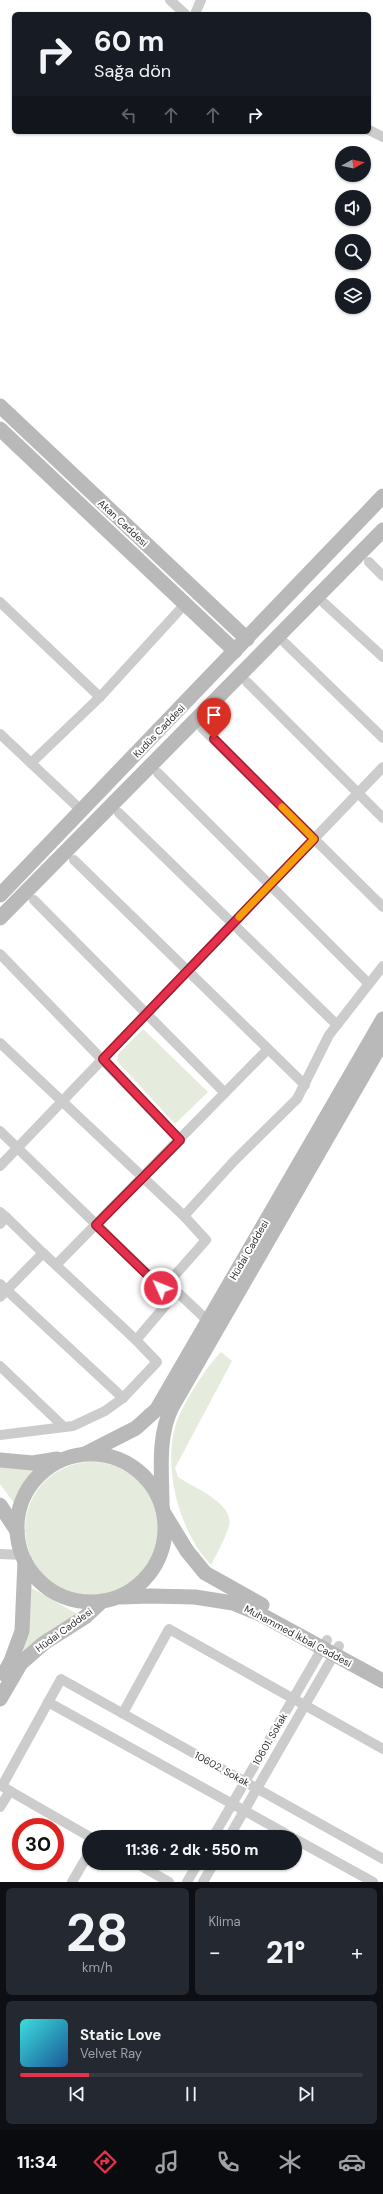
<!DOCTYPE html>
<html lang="tr">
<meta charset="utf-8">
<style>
:root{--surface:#171b24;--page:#242831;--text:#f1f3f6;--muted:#9ea1a6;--line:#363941;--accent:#e7304b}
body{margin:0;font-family:"DM Sans",sans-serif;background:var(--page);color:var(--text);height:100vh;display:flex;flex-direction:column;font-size:15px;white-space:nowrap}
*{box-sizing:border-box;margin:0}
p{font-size:13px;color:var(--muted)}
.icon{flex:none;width:22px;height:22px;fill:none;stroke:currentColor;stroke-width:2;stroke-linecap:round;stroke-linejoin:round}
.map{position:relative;height:1882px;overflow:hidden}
.details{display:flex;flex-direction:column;gap:6px;padding:6px;background:#0d0f14;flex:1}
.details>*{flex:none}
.guide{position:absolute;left:12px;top:12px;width:359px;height:122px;border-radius:6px;box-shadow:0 1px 3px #0004;background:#171b24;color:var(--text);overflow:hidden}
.needle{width:26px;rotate:82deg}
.controls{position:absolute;left:335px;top:146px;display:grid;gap:8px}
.controls a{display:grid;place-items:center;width:36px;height:36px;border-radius:50%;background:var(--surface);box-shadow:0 1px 3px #0004;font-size:20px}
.speed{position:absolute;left:12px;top:1818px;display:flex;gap:8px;font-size:20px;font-weight:700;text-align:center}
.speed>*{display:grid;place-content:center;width:52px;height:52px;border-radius:50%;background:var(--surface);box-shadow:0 1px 3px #0004;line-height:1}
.speed .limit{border:6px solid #d22;background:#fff;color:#111}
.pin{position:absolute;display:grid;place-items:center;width:34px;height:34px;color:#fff;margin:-41px -17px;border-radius:50% 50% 50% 0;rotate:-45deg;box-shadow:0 0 4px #0007}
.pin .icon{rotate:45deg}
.me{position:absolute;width:44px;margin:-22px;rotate:314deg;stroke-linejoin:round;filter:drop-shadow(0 0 3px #0008)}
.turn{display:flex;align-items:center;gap:14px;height:84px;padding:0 16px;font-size:18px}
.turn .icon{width:52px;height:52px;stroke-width:2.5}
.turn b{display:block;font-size:28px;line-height:34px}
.lanes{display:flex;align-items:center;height:38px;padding:0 16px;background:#0003;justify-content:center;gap:20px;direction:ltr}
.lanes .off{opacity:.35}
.big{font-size:30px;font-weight:800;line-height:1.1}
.details .widget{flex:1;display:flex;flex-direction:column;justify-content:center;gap:6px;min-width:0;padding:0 14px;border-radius:6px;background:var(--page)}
.details .dial{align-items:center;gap:0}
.dial b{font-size:52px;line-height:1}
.song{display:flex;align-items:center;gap:12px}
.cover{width:48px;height:48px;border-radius:6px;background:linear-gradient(135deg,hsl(180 70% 55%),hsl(210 70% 35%))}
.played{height:4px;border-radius:2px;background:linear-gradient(90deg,var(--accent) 20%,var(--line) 20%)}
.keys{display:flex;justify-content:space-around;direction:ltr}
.heat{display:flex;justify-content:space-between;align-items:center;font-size:22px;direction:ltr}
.details .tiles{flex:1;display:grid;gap:6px;grid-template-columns:1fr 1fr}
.widget:last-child{grid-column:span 2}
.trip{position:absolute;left:82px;top:1830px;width:220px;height:40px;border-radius:20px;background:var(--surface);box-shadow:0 1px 3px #0004;font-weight:800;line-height:40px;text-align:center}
.tab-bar{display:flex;height:64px;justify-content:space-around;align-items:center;background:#090b0e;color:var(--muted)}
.tab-bar .icon{width:28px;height:28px}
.tab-bar .selected{color:var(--accent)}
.tab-bar b{font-size:18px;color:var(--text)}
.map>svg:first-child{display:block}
.green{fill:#e6ecdd}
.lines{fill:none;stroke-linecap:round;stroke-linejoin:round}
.street{stroke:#ccc;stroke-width:10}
.secondary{stroke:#b9b9b9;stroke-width:15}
.route-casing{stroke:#961f31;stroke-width:10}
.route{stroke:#e7304b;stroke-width:7}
.slow{stroke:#f59e0b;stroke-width:7}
.labels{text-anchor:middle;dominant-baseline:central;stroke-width:4;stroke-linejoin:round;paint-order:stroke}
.street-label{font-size:10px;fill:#2f2f2f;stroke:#fff}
</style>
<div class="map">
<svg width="383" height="1882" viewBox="0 0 383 1882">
<rect width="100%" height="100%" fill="#fff"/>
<!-- green -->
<g class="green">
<polygon points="143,1029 208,1092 175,1124 117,1061 118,1054"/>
<path d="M221,1352L232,1361L175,1468L178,1477C192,1487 235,1503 229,1526C225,1539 217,1553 211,1565C180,1533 163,1470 175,1427C181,1406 206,1367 221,1352Z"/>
<circle cx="92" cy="1529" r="67"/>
<polygon points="0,1466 45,1466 28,1484 17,1507 0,1484"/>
<polygon points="30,1587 79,1615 22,1656 30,1621"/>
</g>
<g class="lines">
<!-- street -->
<g class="street">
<polyline points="170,0 185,14"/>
<polyline points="195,14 201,0"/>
<polyline points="369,130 383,137"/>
<polyline points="369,562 383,576"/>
<polyline points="0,602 100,697"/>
<polyline points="324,603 383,657"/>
<polyline points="285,643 383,738"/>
<polyline points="247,682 383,818"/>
<polyline points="202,728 383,907"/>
<polyline points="0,734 82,811"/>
<polyline points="31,763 100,697 185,604"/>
<polyline points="158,773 369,984"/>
<polyline points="119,813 337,1025"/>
<polyline points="74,860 305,1085"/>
<polyline points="34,900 225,1093"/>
<polyline points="0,954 180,1140"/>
<polyline points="0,1043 184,1216"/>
<polyline points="0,1131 172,1298"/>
<polyline points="0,1166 383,767"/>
<polyline points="0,1212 6,1217 0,1224"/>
<polyline points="6,1217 43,1253"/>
<polyline points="56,1265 268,1049"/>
<polyline points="0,1284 123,1398"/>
<polyline points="0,1297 43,1253 136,1340"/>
<polyline points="208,1321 168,1283 206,1240 184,1216 234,1161 297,1099 329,1035 383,966"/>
<polyline points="0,1366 64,1427"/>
<polyline points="0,1435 73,1426 105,1411 123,1398 157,1362 136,1340 177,1292"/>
<polyline points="0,1554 22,1555"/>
<polyline points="48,1702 292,1837"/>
<polyline points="123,1713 169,1629 383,1749"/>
<polyline points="10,1791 90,1837"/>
<polyline points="0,1807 10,1791 2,1786 61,1679 383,1859"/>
<polyline points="213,1837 327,1640"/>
<polyline points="229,1837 339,1646"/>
<polyline points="295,1839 373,1882"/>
<polyline points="136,1863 169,1882"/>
<polyline points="72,1882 89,1853"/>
<polyline points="187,1882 198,1863"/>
<polyline points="203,1882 214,1863"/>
</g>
<!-- secondary -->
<g class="secondary">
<polyline points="0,406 247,639"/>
<polyline points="0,429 235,651"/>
<polyline points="0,895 383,496"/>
<polyline points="0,918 383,530"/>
<polyline points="87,1453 136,1428 157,1409 383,1019"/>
<circle cx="91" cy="1528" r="74"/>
<polyline points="0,1460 33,1463 57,1459"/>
<polyline points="0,1505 17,1531"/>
<path d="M162,1506C162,1473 157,1437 172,1407L383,1041"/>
<polyline points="165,1515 187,1551 205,1573 262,1605"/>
<polyline points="121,1597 150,1596 195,1597 233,1603 260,1614 383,1681"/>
<polyline points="4,1674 11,1661 22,1631 25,1561"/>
<polyline points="0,1699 21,1663 44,1643 85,1617 102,1601"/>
</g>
</g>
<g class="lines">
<defs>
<polyline id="route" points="161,1288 96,1225 180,1140 103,1059 314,839 214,739"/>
</defs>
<!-- route casing -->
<use href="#route" class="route-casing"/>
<!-- route -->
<use href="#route" class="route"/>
<!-- slow -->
<polyline class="slow" points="239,917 314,839 282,807"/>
</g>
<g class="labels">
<!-- street labels -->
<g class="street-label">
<text transform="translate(123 523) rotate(43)">Akan Caddesi</text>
<text transform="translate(159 731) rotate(-46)">Kudüs Caddesi</text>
<text transform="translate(249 1250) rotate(-60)">Hüdai Caddesi</text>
<text transform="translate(64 1630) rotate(-36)">Hüdai Caddesi</text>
<text transform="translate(298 1636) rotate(28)">Muhammed İkbal Caddesi</text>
<text transform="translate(270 1739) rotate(-60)">10601. Sokak</text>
<text transform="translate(222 1769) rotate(29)">10602. Sokak</text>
</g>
</g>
</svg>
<div class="controls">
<a><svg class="needle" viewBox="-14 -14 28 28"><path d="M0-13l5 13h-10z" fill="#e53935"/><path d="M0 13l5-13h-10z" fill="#9ea1a6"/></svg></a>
<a><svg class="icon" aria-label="sound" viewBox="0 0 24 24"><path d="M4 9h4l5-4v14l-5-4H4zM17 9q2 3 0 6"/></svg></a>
<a><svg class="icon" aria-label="search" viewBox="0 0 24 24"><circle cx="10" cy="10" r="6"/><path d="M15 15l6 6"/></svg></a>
<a><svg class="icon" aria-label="layers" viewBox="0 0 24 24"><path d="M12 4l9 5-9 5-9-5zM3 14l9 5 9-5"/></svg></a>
</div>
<div class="speed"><div class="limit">30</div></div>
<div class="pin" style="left:214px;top:739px;background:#d93025"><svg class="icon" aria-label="arrive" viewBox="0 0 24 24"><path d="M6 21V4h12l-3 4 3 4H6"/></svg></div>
<svg class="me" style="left:161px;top:1288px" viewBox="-20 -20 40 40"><circle r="17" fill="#e7304b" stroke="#fff" stroke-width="3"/><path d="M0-11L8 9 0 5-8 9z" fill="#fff"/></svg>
<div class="trip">11:36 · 2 dk · 550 m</div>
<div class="guide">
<div class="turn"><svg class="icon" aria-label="right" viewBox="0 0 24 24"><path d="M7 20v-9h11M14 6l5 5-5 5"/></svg><div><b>60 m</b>Sağa dön</div></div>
<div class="lanes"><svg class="icon off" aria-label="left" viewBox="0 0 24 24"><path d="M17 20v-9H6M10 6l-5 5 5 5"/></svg><svg class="icon off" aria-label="ahead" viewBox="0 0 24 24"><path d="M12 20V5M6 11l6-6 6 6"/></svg><svg class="icon off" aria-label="ahead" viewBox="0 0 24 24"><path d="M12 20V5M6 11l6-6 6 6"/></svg><svg class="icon" aria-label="right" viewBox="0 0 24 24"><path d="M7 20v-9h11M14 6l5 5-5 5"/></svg></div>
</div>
</div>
<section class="details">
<div class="tiles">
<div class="widget dial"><b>28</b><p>km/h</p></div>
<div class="widget"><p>Klima</p>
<div class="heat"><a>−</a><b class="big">21°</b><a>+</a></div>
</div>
<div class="widget">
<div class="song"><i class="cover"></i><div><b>Static Love</b><p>Velvet Ray</p></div></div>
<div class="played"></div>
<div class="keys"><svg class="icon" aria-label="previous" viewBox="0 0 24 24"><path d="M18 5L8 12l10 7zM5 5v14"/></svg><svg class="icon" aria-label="pause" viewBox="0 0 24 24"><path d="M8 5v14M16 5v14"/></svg><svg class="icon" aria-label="next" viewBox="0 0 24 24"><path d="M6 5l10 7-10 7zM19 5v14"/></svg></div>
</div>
</div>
</section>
<nav class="tab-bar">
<b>11:34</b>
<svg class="icon selected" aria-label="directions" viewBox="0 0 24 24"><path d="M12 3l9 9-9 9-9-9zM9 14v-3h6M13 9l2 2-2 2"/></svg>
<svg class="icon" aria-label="music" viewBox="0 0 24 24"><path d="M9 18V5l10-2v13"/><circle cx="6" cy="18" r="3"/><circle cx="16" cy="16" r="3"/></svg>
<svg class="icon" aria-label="phone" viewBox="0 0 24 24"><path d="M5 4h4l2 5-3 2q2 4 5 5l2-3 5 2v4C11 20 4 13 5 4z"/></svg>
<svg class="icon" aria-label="climate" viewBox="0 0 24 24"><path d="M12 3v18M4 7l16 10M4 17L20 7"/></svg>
<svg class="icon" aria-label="car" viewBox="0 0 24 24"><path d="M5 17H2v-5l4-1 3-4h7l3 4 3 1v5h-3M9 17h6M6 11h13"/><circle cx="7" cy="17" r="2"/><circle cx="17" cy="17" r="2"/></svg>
</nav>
